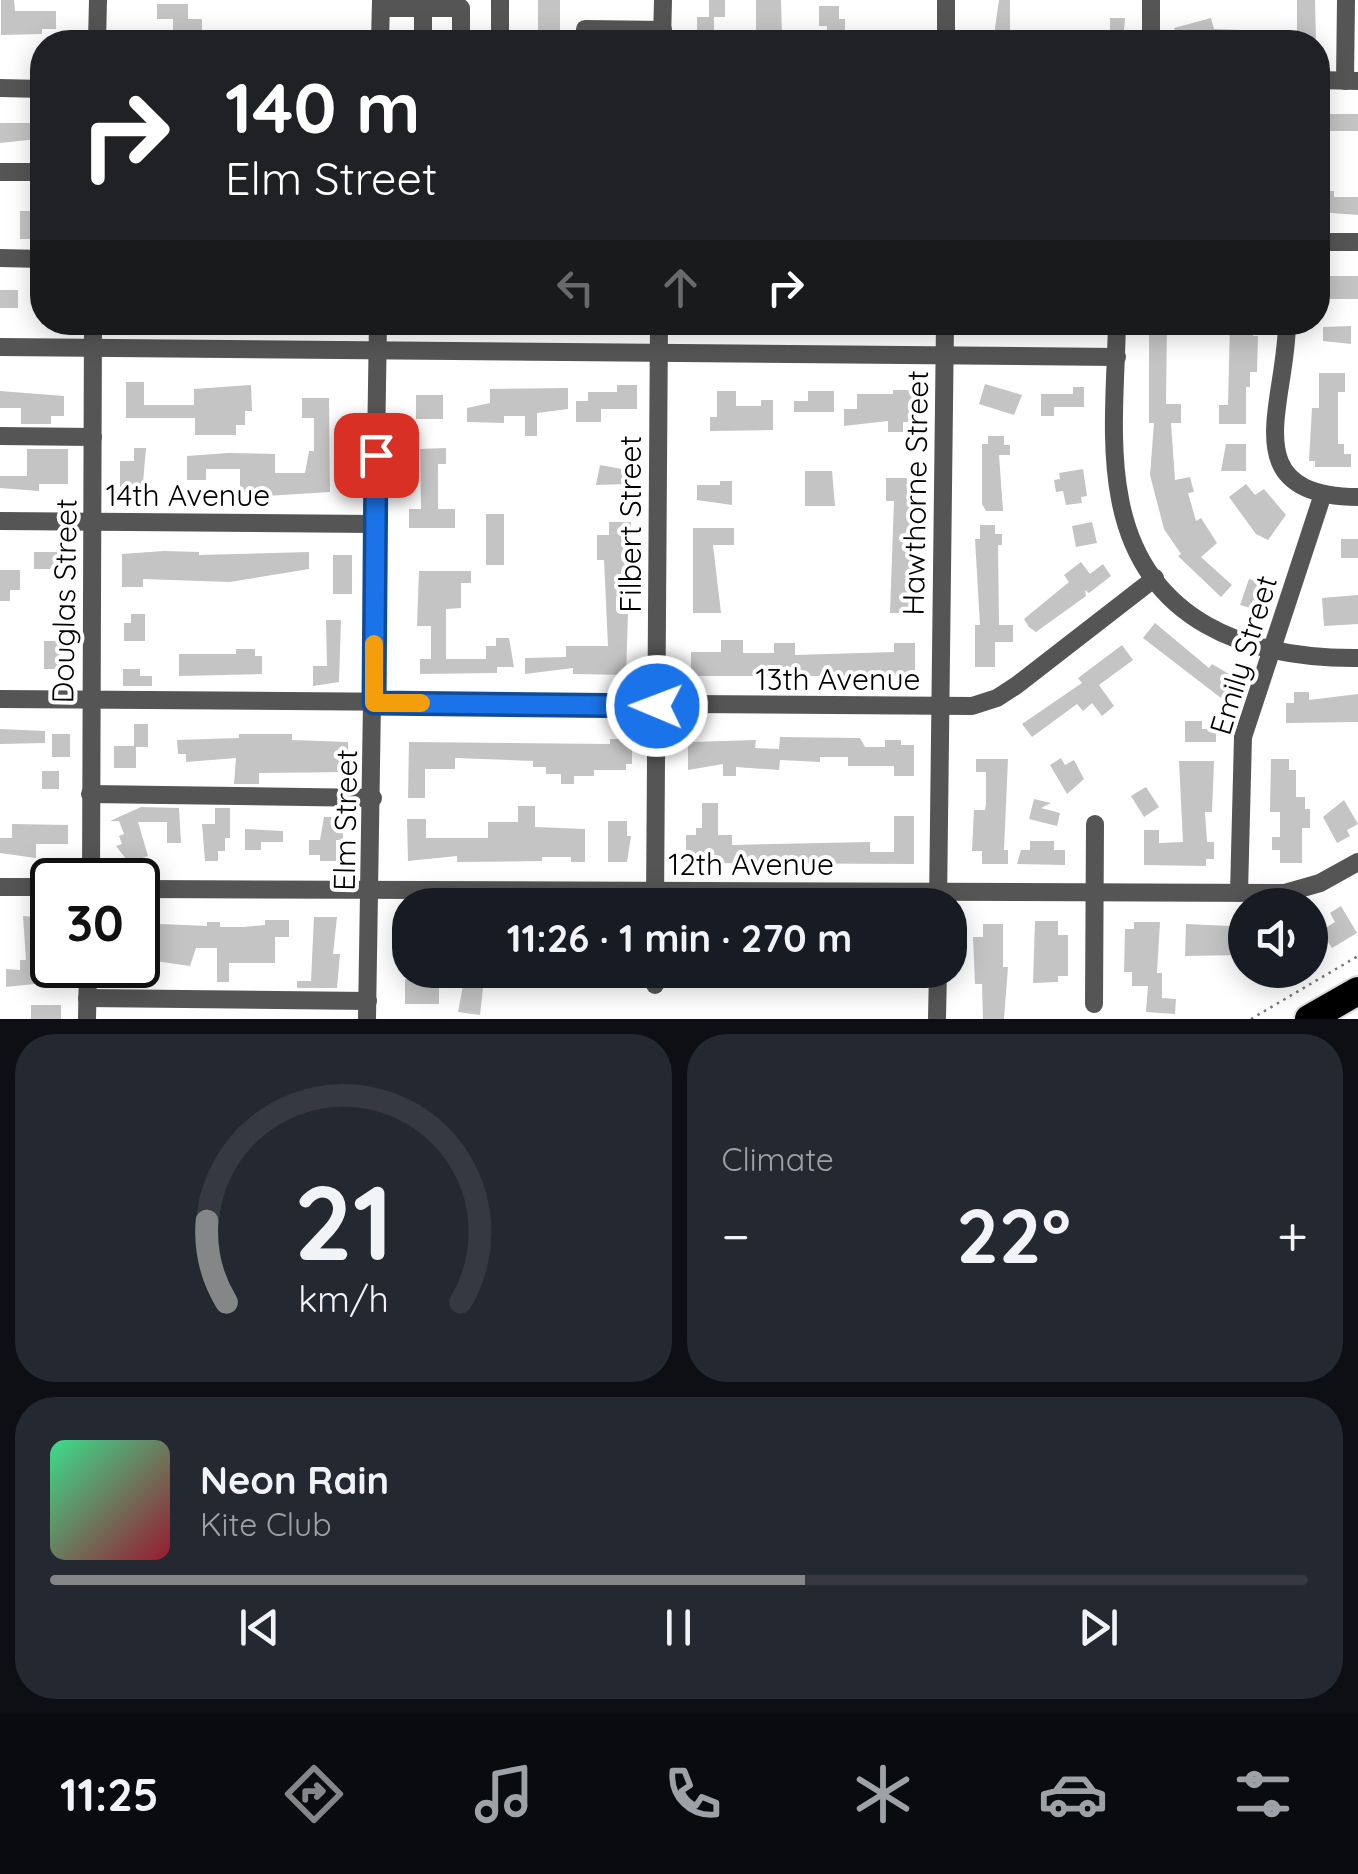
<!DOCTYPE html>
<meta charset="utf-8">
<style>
:root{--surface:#171b24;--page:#242831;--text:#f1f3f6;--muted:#9ea1a6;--line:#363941;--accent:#858687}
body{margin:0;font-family:Quicksand,sans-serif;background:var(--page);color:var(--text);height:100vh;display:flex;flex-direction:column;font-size:38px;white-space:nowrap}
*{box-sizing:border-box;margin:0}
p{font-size:32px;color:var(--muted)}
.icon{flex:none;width:55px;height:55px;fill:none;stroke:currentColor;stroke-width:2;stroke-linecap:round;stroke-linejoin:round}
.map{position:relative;height:1019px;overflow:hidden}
.drawer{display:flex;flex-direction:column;gap:15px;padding:15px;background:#0d0f14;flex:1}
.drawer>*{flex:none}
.banner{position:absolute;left:30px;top:30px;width:1300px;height:305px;border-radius:40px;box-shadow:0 5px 25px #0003;background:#202124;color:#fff;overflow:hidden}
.controls{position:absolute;left:1228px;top:888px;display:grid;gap:20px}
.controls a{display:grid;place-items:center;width:100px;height:100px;border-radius:50%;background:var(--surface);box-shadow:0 5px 25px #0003;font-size:50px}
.speed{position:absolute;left:30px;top:858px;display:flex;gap:20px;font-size:50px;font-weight:700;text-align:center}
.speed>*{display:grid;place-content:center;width:130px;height:130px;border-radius:50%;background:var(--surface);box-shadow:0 5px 25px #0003;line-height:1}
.speed .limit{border:5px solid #111;border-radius:15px;background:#fff;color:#111}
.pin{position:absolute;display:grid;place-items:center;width:85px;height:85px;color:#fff;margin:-42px;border-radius:20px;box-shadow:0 5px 15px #0006}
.me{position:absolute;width:110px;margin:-55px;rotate:271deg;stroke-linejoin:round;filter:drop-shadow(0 0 8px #0008)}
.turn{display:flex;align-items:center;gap:35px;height:210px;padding:0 30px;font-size:45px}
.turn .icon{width:130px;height:130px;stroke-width:2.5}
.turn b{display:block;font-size:70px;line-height:85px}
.lanes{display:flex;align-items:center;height:95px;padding:0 30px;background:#0003;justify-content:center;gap:50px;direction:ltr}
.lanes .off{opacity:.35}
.big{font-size:75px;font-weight:700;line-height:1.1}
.drawer .tile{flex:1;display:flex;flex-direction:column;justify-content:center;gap:15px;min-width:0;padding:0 35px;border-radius:40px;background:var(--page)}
.drawer .dial{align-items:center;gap:0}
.dial svg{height:260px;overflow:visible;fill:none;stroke:var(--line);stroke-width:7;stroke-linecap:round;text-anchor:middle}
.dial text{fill:var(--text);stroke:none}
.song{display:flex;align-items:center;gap:30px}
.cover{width:120px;height:120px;border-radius:15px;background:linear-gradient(135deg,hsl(150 70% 55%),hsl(350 70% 35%))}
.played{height:10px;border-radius:5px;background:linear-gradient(90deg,var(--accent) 60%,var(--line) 60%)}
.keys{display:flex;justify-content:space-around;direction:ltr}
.heat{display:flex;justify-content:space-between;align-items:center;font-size:55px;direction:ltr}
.drawer .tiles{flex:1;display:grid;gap:15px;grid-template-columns:1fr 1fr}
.tile:last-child{grid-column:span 2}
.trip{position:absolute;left:392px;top:888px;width:575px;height:100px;border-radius:40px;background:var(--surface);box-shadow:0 5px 25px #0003;font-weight:700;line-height:100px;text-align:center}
.menu{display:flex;height:160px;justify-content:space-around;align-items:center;background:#090b0e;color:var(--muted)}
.menu .icon{width:70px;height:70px}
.menu .on{color:var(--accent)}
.menu b{font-size:45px;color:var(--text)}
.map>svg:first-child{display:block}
.building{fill:#c4c4c4}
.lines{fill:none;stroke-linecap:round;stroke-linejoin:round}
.highway-casing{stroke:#dbdbdb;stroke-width:32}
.path{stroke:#777;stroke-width:2.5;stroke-dasharray:2.5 5;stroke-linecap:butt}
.minor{stroke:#555;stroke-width:18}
.highway{stroke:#000;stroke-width:28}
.route-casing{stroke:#114b97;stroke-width:25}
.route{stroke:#1a73e8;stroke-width:18}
.slow{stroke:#f59e0b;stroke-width:18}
.labels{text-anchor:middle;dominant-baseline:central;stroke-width:8;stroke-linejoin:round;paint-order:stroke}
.street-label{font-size:30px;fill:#000;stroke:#fff}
</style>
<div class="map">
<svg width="1358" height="1019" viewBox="0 0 1358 1019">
<rect width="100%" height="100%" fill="#fff"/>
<!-- building -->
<g class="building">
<polygon points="1,0 14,0 15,11 56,11 56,29 42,29 42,34 1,35"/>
<rect x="538" y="0" width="22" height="31"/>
<polygon points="709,0 725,0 725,17 714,17 714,36 697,36 697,17 709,17"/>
<polygon points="756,0 781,0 782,38 756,38"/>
<polygon points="999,0 1010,0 1010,42 993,42"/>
<polygon points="1297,0 1315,0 1316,42 1297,42"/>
<polygon points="157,4 188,4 188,19 202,19 202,35 173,35 173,19 157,19"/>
<polygon points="819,6 839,6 839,19 845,19 845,36 827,36 827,26 819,26"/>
<polygon points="1110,18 1125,18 1123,42 1110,42"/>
<polygon points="1211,18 1214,29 1270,31 1270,42 1178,42 1174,28"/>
<rect x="1318" y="114" width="40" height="17"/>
<polygon points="0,123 37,123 37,139 0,143"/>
<polygon points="1318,191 1334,191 1334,197 1358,197 1358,215 1318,212"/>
<polygon points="20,211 42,211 38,239 20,239"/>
<polygon points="1320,276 1358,276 1358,299 1329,299 1329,294 1320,294"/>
<rect x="0" y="290" width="18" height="18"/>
<polygon points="1149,322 1167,322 1166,404 1181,404 1181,423 1171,423 1175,480 1190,477 1194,492 1188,493 1196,521 1201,518 1217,543 1201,557 1232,585 1221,597 1178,556 1181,554 1164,529 1150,475 1154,423 1149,423"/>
<polygon points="1230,322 1253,322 1253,336 1258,336 1257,372 1250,372 1250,387 1246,387 1246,424 1219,424 1219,405 1228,405"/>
<polygon points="1351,326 1351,344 1323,341 1323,327"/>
<polygon points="1319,373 1345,373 1345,392 1338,392 1338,444 1344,444 1344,454 1351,454 1351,467 1315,467 1315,461 1309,461 1312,408 1319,408"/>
<polygon points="126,382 144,382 144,405 194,405 194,389 251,385 252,411 245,411 245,425 236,425 236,435 195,435 195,418 126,418"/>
<polygon points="985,384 1022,395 1014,415 979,404"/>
<polygon points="617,385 637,385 637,409 601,409 601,422 576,422 576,401 588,401 588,392 617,392"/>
<polygon points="1073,387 1084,387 1084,407 1054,407 1054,416 1041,416 1041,394 1073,394"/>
<polygon points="568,388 568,409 537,413 537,436 525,436 525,416 504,416 504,423 467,422 467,408 490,403 490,389"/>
<polygon points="893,390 916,390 916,414 909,414 909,422 903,422 903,432 888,432 888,421 844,426 844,409 857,409 857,394 893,394"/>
<polygon points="0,391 64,396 64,416 51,416 51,424 21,424 21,408 0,408"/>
<polygon points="717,391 736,391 736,406 761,406 761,400 773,400 773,430 710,431 710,417 717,417"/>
<polygon points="808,391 834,391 834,412 794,412 794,401 808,401"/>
<rect x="416" y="395" width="27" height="24"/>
<polygon points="302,398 329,398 330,492 249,497 249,492 240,492 240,469 206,469 206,480 187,480 187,456 228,453 275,454 275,473 305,473 309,451 314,451 314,418 302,418"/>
<polygon points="988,436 1004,436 1004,445 1010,445 1010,455 999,455 1003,511 986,511 982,504 982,444 988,444"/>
<polygon points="1226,444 1246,444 1246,471 1221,471"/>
<polygon points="134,448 146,448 142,494 120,494 120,461 134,461"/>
<polygon points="446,448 446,464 438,464 438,509 455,509 455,528 409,528 409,509 421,509 420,449"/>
<polygon points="27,449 68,449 68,484 39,484 39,491 0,488 0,476 27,476"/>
<polygon points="600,465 627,470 627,484 596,485"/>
<polygon points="1083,469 1087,496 1081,497 1082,503 1066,505 1063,491 1056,492 1054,480 1060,479 1059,473"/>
<polygon points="805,471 832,471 835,506 805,506"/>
<polygon points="886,478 907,478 907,490 912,490 912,613 890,613 894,501 886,501"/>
<polygon points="720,481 732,481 732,505 697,500 697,485 720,485"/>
<polygon points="1246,484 1255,495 1264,489 1286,515 1268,540 1256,534 1229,497"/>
<rect x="486" y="514" width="18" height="51"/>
<polygon points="609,522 631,522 626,675 573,674 573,668 525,674 525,658 566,657 566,646 608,646 604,560 597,560 597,535 609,535"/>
<polygon points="1092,522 1097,543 1076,547 1072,526"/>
<polygon points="980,525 995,525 995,534 1002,534 1002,545 998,545 999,625 1013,625 1013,642 995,642 995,667 975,667 975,625 980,625 975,539 980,539"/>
<polygon points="693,528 734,528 734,545 713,545 721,613 693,613"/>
<rect x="1341" y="539" width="17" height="19"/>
<polygon points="164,551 199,552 199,555 309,552 309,569 230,582 143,579 143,587 122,587 122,554"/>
<rect x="34" y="552" width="29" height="17"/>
<rect x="333" y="555" width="19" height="39"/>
<polygon points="1081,562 1090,574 1103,564 1111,576 1089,593 1085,590 1086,596 1036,632 1029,627 1024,619 1069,582 1064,575"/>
<polygon points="0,570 20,570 20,590 10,590 10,601 0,601"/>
<polygon points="419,571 471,571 471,583 461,583 461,608 446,609 446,659 486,659 486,646 496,646 496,638 509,638 514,667 497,667 497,673 420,674 420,659 431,659 431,626 417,626"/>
<polygon points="1249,579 1265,584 1258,602 1253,600 1250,608 1240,605"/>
<polygon points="1358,595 1358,624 1324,626 1322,598"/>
<polygon points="131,614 145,614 145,641 124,641 124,623 131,623"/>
<polygon points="326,620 341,620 339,682 313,686 313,666 327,666"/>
<polygon points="1155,623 1209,668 1212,664 1234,677 1221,698 1143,638"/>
<polygon points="721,640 743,640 743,653 774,653 774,643 795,643 795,655 894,652 894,643 915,643 915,676 691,676 691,652 721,652"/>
<rect x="44" y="641" width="17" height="28"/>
<polygon points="1122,645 1133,660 1099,685 1114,706 1102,716 1092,703 1083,711 1077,704 1032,737 1022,724 1082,683 1078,678"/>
<polygon points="236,649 255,649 255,656 262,656 262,674 179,676 179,654 236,654"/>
<polygon points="123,669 140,669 140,676 152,676 152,686 123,686"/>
<polygon points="1294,692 1309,692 1309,700 1358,694 1358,722 1286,723 1286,703 1294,703"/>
<polygon points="1185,721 1202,721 1202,729 1216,729 1216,742 1185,742"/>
<polygon points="134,724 148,724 148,747 136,747 136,768 114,768 114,746 134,746"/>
<polygon points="0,729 45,731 45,743 0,744"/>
<rect x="52" y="734" width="18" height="23"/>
<polygon points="239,734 292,734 292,740 348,742 348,772 259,773 259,784 234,784 236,758 186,762 186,754 178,754 177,740 239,738"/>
<polygon points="780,737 860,738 865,747 885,747 885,740 901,740 901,745 914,745 914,776 894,776 894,766 848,766 848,757 820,757 820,762 780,760 779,770 736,767 736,776 723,776 723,764 688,770 688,745 692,742 756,740 755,748 779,749"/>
<polygon points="610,739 632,739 632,764 626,764 626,770 594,770 594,776 574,776 574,784 561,784 561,774 546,774 546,767 533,767 533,761 455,758 455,769 425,769 425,798 408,798 409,742 610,744"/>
<polygon points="1061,758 1065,765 1074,760 1084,779 1067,794 1050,765"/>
<polygon points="976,759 1008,759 1004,850 1008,850 1008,864 982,864 982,851 972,851 974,810 985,810 986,804 986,772 976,772"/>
<polygon points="1271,759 1289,759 1289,770 1296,770 1296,797 1305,797 1305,809 1310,809 1310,828 1302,828 1302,863 1280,863 1280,850 1272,850 1272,837 1280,837 1280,812 1270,812"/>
<polygon points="1179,761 1214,761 1212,812 1205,812 1207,842 1214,842 1214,859 1206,859 1206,866 1144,865 1144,830 1159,830 1159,843 1183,842"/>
<rect x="42" y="771" width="17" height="18"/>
<polygon points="1146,787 1159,807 1144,817 1131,796"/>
<polygon points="1034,799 1051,803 1041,808 1060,813 1057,826 1029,819"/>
<polygon points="1344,800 1358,824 1347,830 1350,836 1337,843 1323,817"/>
<polygon points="702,803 718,803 718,835 732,835 732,845 870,842 870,852 894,852 894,816 914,816 914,864 686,863 686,835 696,835 696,828 702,828"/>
<polygon points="518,806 535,806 535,827 585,829 585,862 571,862 571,857 542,857 542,861 457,862 457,856 408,861 407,819 426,819 426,838 488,838 488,822 518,822"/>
<polygon points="141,807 179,808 181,843 167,843 167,822 138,822 148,856 129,863 116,846 122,844 119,836 124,834 119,821 110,821"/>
<polygon points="215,808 230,808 230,838 225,838 225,851 218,851 218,861 205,861 202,824 215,824"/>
<polygon points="324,817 336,817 336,825 343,825 343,840 336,840 336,861 320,861 320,855 309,855 309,840 320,840"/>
<polygon points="608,821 627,821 627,836 631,836 627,862 608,862"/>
<polygon points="12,824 68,825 68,844 36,844 36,858 0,853 0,838 12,838"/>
<polygon points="245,829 283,831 283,842 261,842 261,850 245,850"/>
<polygon points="1030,841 1054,841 1054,850 1065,850 1065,865 1017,864 1021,850 1030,850"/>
<polygon points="1341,906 1357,933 1332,948 1321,931 1335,922 1330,913"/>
<polygon points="23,916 52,919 52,938 36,938 34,970 44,971 44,983 6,987 6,969 20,970 20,960 26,960"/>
<polygon points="314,917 337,917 333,954 340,954 337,988 297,988 297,981 311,981"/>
<polygon points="265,920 289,920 289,937 275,937 275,963 229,963 229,982 217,982 217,948 196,948 190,966 155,961 155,979 143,979 138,923 207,926 207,922 220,922 220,927 244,927 265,925"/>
<polygon points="1035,921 1058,921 1058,935 1068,935 1068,976 1058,976 1058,982 1033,983"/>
<polygon points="1134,922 1160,922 1157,973 1162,973 1162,998 1176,999 1175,1014 1146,1012 1148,986 1132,986 1132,972 1124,972 1125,929 1134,929"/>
<polygon points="983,924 1003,924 1003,967 1008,967 1004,1019 983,1019 982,984 975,984 973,937 983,937"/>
<polygon points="1186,924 1230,926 1230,931 1243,931 1243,955 1185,956"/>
<polygon points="466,970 479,970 479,979 484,979 480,1015 458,1012"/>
<rect x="405" y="979" width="34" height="25"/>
<rect x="31" y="1005" width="30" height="14"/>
</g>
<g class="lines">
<defs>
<polyline id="highway" points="1309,1019 1358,991"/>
</defs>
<!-- highway casing -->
<use href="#highway" class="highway-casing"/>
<!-- path -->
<polyline class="path" points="1251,1019 1358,956"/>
<!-- minor -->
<g class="minor">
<polyline points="500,0 500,42"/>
<polyline points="381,8 461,8 461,42"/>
<polyline points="423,8 423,42"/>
<polyline points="585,29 663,30"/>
<polyline points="662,39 663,0"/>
<polyline points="97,42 98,0"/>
<polyline points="380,42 381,0"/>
<polyline points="946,42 946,0"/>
<polyline points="1151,42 1151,0"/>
<polyline points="1318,80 1358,81"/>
<polyline points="1345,81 1346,0"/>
<polyline points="0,88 42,89"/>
<polyline points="0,172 42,172"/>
<polyline points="1318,242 1358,242"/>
<polyline points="0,258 42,259"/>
<path d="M1117,322C1116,380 1109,443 1120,499C1143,622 1248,659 1358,658"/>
<path d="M1287,322C1287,403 1232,496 1358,497"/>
<polyline points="0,347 1117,357"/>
<polyline points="0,436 93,437"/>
<polyline points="0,521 375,524"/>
<polyline points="0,699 972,706 997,698 1017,685 1155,578"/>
<polyline points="90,794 373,798"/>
<polyline points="91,880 93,322"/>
<polyline points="0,887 52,887"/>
<polyline points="138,889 1285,893 1320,883 1358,862"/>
<polyline points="1239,893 1243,737 1322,497"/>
<polyline points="655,905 659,322"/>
<polyline points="938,905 945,322"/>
<polyline points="655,985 655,970"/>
<polyline points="87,998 368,1001"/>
<polyline points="1094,1004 1095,824"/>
<polyline points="87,1019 88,965"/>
<polyline points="367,1019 378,322"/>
<polyline points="937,1019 938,970"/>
</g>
<!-- highway -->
<use href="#highway" class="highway"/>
</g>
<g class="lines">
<defs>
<polyline id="route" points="376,455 374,703 657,706"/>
</defs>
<!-- route casing -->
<use href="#route" class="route-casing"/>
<!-- route -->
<use href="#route" class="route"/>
<!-- slow -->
<polyline class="slow" points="374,644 374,703 421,703"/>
</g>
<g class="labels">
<!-- street labels -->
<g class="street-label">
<text transform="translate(915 493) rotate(-89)">Hawthorne Street</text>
<text x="188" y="495">14th Avenue</text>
<text transform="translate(630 524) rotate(-90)">Filbert Street</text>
<text transform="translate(64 601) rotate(-89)">Douglas Street</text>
<text transform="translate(1243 655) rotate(-73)">Emily Street</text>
<text x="838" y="679">13th Avenue</text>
<text transform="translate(345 820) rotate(-89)">Elm Street</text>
<text x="751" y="864">12th Avenue</text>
</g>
</g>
</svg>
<div class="controls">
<a><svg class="icon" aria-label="sound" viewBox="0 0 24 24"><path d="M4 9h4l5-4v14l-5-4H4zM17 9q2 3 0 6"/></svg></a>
</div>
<div class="speed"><div class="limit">30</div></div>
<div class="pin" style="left:376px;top:455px;background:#d93025"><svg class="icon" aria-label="arrive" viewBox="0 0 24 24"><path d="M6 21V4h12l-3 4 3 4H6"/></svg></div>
<svg class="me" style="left:657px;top:706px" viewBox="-20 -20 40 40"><circle r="17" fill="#1a73e8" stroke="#fff" stroke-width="3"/><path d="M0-11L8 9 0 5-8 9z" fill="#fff"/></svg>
<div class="trip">11:26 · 1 min · 270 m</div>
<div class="banner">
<div class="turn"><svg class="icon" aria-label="right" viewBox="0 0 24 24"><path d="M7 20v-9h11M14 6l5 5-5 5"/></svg><div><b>140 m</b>Elm Street</div></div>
<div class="lanes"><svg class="icon off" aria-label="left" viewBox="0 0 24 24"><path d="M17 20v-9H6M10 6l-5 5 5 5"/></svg><svg class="icon off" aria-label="ahead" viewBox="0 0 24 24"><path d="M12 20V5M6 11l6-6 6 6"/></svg><svg class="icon" aria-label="right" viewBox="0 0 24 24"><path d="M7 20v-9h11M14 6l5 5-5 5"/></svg></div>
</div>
</div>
<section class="drawer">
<div class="tiles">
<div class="tile dial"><svg viewBox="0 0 100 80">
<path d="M14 69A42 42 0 1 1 86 69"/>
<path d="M14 69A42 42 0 0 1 8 44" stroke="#858687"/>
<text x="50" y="56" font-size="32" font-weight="700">21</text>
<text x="50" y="72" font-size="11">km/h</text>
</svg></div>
<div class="tile"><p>Climate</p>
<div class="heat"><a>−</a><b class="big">22°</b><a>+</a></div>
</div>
<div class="tile">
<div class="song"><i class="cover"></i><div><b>Neon Rain</b><p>Kite Club</p></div></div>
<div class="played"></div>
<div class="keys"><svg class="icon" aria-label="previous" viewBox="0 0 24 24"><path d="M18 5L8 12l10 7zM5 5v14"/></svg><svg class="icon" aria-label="pause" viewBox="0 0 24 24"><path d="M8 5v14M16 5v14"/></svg><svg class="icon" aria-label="next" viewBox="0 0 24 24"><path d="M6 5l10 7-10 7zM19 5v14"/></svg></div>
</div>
</div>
</section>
<nav class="menu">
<b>11:25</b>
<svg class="icon on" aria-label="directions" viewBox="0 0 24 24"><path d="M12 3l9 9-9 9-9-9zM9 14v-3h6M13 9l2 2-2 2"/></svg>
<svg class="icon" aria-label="music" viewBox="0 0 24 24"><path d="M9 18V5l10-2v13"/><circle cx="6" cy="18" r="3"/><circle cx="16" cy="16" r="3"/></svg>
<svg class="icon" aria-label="phone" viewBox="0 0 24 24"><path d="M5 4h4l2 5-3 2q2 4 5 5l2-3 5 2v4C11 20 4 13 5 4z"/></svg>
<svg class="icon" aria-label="climate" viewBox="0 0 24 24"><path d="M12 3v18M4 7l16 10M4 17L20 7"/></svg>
<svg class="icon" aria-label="car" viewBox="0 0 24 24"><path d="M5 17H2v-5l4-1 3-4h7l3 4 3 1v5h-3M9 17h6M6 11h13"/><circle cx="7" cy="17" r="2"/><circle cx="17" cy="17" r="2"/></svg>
<svg class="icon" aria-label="filters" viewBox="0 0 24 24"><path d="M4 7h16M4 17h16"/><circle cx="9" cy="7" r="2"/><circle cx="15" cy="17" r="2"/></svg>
</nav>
